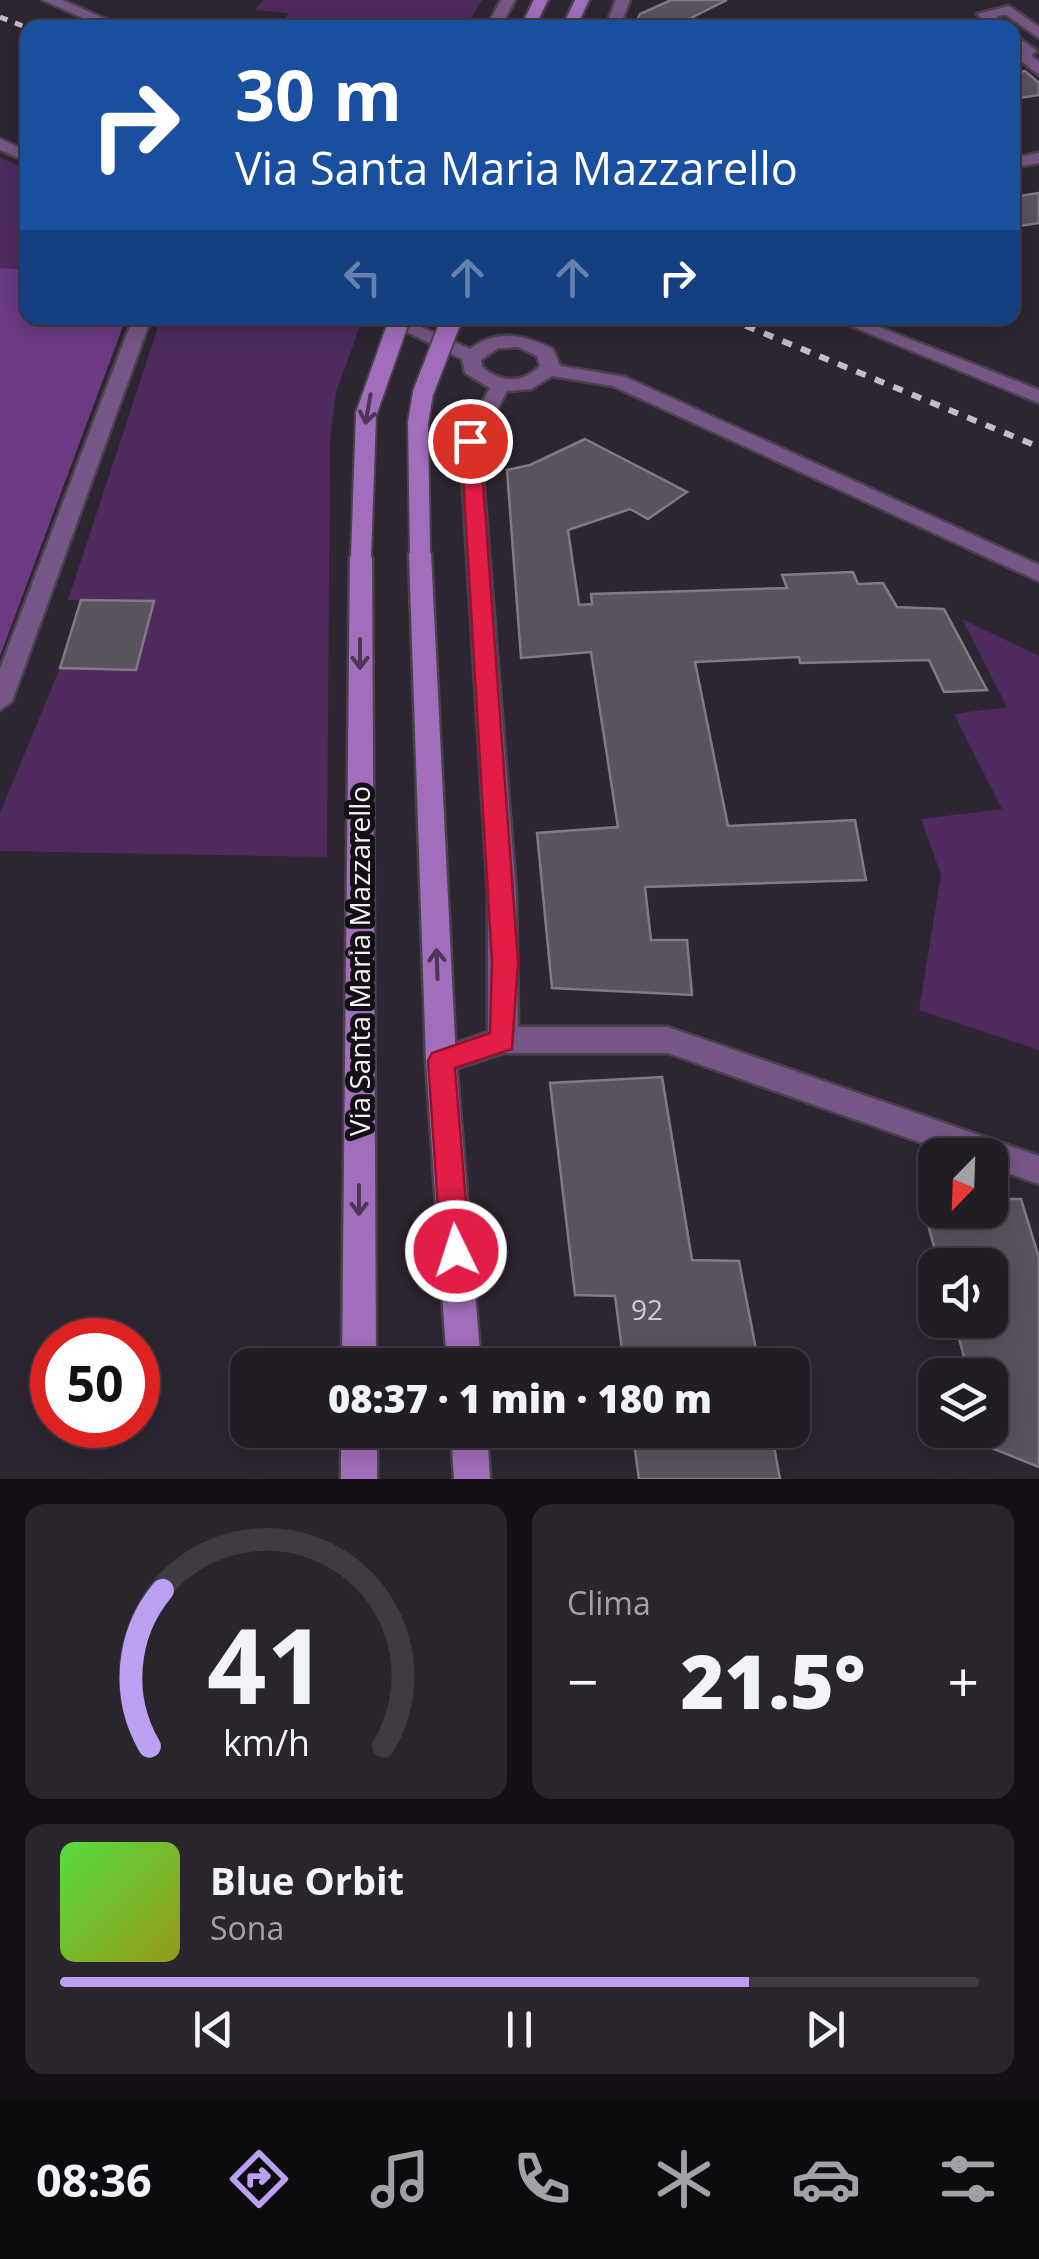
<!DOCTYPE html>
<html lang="it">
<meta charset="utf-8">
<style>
:root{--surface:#221c25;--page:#2a252d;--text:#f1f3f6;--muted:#a2a1a7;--line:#3f3a42;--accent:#bca0f2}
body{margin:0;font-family:"Open Sans",sans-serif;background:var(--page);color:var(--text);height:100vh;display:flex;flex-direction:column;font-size:38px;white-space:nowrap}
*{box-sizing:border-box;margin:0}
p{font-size:32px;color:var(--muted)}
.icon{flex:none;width:55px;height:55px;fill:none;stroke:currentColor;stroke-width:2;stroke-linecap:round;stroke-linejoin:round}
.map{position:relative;height:1479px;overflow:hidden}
.panel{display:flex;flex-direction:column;gap:25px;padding:25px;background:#130f14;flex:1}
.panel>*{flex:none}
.banner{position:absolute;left:20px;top:20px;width:1000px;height:305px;border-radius:20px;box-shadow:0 5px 25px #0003,0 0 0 2px var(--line);background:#1a4fa0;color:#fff;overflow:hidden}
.needle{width:65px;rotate:203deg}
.buttons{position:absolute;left:918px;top:1138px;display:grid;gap:20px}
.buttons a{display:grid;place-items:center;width:90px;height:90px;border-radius:20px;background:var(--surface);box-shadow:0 5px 25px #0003,0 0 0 2px var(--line);font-size:50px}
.speed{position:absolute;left:30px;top:1318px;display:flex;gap:20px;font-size:50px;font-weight:700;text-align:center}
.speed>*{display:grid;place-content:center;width:130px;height:130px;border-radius:50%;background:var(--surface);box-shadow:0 5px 25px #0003,0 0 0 2px var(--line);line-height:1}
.speed .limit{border:15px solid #d22;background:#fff;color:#111}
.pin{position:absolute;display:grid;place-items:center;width:85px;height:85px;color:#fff;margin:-42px;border:5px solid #fff;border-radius:50%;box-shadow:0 2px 10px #0007}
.me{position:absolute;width:110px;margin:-55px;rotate:356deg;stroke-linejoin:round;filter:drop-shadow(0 0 8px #0008)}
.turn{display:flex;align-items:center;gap:35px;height:210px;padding:0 50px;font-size:45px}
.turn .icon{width:130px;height:130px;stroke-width:2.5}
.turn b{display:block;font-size:70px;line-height:85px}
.lanes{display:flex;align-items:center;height:95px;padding:0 50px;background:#0003;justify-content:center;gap:50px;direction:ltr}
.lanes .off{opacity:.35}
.big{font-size:75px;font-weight:800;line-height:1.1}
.panel .widget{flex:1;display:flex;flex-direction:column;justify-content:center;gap:15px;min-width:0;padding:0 35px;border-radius:20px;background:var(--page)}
.panel .dial{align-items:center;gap:0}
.dial svg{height:260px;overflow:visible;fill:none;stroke:var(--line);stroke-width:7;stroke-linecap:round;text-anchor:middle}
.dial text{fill:var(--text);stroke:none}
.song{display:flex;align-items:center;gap:30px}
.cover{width:120px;height:120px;border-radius:15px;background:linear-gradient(135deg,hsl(110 70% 55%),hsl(60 70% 35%))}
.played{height:10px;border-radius:5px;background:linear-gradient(90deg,var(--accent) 75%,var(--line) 75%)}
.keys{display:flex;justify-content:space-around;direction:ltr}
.heat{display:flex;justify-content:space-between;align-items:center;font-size:55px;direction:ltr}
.panel .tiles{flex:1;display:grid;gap:25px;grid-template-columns:1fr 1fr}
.widget:last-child{grid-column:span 2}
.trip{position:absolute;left:230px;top:1348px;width:580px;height:100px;border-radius:20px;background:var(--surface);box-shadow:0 5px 25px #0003,0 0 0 2px var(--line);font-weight:800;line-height:100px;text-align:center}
.menu{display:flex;height:160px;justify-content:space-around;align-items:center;background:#0e0b0f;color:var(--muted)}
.menu .icon{width:70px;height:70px}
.menu .current{color:var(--accent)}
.menu b{font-size:45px;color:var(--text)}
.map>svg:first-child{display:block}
.green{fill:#4e2a5e}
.forest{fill:#6b3a82}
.building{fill:#5b525f;stroke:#827987;stroke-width:2.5}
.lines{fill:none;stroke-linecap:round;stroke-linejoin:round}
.minor-casing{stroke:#49424d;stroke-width:5}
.tertiary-casing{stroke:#49424d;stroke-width:5}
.secondary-casing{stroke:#49424d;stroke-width:5}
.path-far1{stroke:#77707a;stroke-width:4;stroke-dasharray:6 4;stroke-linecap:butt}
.path{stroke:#77707a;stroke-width:5;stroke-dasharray:8 4;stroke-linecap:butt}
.minor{fill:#765686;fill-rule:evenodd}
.tertiary{fill:#765686;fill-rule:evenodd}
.secondary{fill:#a26ebb;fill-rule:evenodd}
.rail-far1{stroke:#c3bdc6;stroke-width:5;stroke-dasharray:8 8;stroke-linecap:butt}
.rail{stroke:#c3bdc6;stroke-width:6;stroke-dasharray:10 10;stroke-linecap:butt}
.secondary-bridge-casing{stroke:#49424d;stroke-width:24;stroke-linecap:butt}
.secondary-bridge{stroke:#a26ebb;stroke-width:20}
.oneway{stroke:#4c3657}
.route{fill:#e11d48;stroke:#92132f;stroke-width:2.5}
.labels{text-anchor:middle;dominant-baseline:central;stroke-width:10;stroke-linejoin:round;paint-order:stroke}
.street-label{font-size:28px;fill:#f6f1f9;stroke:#131015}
.near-number-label{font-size:28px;fill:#cfc9d2}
</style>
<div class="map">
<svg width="1039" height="1479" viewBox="0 0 1039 1479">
<rect width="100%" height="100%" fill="#2d2531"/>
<!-- green -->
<g class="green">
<polygon points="263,0 482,0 466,27 278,28 289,13 255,10"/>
<polygon points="0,157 27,170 28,318 0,593"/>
<polygon points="161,318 342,318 360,326 336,392 330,440 327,857 0,851 0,813 60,668 135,670 154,601 68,600"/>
<polygon points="962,619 1039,656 1039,1050 919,1010 941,875 921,819 1002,809 954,714 1007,707"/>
</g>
<!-- forest -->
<polygon class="forest" points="0,268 27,270 28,318 126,318 0,656"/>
<!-- building -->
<g class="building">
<polygon points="671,0 727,0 671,28 633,28 640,14"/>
<polygon points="1025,71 1039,83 1039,95 1012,99 1012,73"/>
<polygon points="1039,193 1039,223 1013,227 1012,197"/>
<polygon points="585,439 687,492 648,519 630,509 568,530 579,605 592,604 591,594 787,588 782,575 853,572 858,584 883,583 897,607 944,609 987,690 944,692 929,660 800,663 799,657 695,662 728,826 855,820 866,880 645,887 651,940 687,940 692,995 552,988 537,833 618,827 591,652 521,658 507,470 530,465"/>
<polygon points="81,600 154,601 136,670 60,668"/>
<polygon points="662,1077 692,1260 739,1261 759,1365 624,1365 615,1296 575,1295 550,1083"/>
<polygon points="921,1199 935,1199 935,1210 990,1210 990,1199 1021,1199 1039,1258 1039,1467 989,1447 984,1430 990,1430 990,1375 969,1375 954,1320 990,1320 990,1265 939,1265"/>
<polygon points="632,1430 771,1430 780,1479 639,1479"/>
</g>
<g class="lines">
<defs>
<g id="minor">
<polygon points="501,0 515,0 500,28 486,28"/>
<polygon points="616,0 630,0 619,28 605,28"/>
<polygon points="1009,6 1039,27 1039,38 1006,15 996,16 1008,28 992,28 977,14"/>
<polygon points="1012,33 1037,51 1031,55 1039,62 1039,75 1012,54 1018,49 1012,45"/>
<polygon points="1039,153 1039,163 1012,168 1012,158"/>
<path d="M378,318H401L470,349C497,328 525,335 553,349L560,366L625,377L1039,565V581L613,386L552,376L531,389L507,391L480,441L516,892L518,1027H668L1039,1156V1184L990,1167V1155H956L668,1053H503L441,1074L430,1070L426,1061L430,1052L488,1032V892L460,441L490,388L465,373L462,359ZM518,347L537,356L540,366C522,384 501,383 482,367L481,360L498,348Z"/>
</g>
<g id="tertiary">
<polygon points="43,0 62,0 126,28 105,28"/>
<polygon points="0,139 28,151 28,162 0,150"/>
<polygon points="133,318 151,318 12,701 0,710 0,669"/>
<polygon points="832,318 856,318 1039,390 1039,403"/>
</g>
<g id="secondary">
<polygon points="534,0 548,0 534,28 520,28"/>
<polygon points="575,0 589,0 576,28 562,28"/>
<polygon points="420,546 431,553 456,1061 481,1365 447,1365 426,1061 409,553"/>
<polygon points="361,550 372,557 376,1365 342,1365 350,557"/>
<rect x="341" y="1430" width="36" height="49"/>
<polygon points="451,1430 487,1430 490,1479 454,1479"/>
</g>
</defs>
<!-- minor casing -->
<use href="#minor" class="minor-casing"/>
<!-- tertiary casing -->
<use href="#tertiary" class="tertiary-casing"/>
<!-- secondary casing -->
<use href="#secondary" class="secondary-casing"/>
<!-- path-far1 -->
<polyline class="path-far1" points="143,21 161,28"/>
<!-- path -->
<polyline class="path" points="794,318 816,326"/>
<!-- minor -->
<use href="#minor" class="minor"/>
<!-- tertiary -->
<use href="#tertiary" class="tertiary"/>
<!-- secondary -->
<use href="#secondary" class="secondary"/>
<!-- rail-far1 -->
<polyline class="rail-far1" points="0,17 28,28"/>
<!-- rail -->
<polyline class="rail" points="727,318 1039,447"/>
<defs>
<g id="secondary-bridge">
<polyline points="420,553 418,423 423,393 452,318"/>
<polyline points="361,557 366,414 400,318"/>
</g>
</defs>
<!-- secondary-bridge casing -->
<use href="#secondary-bridge" class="secondary-bridge-casing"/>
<!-- secondary-bridge -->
<use href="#secondary-bridge" class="secondary-bridge"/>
</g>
<!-- one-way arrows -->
<defs><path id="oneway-shaft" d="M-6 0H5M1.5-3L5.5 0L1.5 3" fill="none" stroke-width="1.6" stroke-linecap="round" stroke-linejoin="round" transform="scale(2.5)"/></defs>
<g class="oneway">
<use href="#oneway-shaft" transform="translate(368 409) rotate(100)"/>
<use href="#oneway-shaft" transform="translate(360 654) rotate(90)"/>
<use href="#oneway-shaft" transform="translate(437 964) rotate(-92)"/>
<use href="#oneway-shaft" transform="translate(359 1200) rotate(90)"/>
</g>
<!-- route -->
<polygon class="route" points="470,436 480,441 518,962 512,1049 455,1068 470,1251 466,1261 456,1265 445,1261 441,1251 428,1061 432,1053 490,1033 492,962 461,441"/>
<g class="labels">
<!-- street labels -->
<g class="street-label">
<text transform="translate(359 961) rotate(-90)">Via Santa Maria Mazzarello</text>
</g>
<!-- near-number labels -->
<g class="near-number-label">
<text x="647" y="1309">92</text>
</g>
</g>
</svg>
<div class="buttons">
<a><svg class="needle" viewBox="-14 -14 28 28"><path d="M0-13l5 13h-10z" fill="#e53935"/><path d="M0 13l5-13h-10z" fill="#a2a1a7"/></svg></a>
<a><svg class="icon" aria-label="sound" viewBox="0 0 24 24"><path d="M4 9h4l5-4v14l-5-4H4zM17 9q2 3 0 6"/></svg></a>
<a><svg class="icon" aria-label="layers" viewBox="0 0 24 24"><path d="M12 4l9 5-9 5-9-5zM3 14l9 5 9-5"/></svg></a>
</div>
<div class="speed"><div class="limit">50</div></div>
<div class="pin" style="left:470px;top:441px;background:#d93025"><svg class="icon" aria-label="arrive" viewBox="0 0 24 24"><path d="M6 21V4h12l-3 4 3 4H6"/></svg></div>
<svg class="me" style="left:456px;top:1251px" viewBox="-20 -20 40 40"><circle r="17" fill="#e11d48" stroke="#fff" stroke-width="3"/><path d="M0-11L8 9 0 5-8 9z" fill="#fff"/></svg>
<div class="trip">08:37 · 1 min · 180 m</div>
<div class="banner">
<div class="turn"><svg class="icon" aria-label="right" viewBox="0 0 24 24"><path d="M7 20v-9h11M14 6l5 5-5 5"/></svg><div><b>30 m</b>Via Santa Maria Mazzarello</div></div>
<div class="lanes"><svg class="icon off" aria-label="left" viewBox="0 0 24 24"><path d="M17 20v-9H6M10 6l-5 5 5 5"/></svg><svg class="icon off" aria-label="ahead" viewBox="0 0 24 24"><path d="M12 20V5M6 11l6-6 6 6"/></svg><svg class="icon off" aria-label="ahead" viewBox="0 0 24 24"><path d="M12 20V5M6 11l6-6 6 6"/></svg><svg class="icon" aria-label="right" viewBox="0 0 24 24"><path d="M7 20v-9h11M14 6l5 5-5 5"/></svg></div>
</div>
</div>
<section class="panel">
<div class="tiles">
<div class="widget dial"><svg viewBox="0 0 100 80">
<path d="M14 69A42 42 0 1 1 86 69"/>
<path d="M14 69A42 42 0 0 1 18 21" stroke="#bca0f2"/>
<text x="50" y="56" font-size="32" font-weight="700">41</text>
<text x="50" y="72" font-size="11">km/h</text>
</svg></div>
<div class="widget"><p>Clima</p>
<div class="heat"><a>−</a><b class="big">21.5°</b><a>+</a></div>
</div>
<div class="widget">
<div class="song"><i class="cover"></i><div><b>Blue Orbit</b><p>Sona</p></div></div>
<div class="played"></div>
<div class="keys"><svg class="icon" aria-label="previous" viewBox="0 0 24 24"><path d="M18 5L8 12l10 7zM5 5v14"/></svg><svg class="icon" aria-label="pause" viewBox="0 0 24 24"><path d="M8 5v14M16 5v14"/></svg><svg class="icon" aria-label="next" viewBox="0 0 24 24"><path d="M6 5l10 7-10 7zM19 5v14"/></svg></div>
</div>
</div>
</section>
<nav class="menu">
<b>08:36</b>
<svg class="icon current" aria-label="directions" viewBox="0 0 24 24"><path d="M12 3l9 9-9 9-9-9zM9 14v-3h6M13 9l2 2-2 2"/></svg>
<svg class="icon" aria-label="music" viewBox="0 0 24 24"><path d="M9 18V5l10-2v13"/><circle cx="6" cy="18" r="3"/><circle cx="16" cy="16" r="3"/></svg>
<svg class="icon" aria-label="phone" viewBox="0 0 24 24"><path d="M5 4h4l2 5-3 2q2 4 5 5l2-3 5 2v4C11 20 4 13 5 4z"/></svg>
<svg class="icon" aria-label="climate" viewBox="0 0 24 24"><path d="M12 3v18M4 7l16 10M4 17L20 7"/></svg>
<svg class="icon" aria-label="car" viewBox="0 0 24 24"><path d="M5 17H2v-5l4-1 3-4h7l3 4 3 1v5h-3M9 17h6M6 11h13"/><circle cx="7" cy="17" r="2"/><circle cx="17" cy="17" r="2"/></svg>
<svg class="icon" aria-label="filters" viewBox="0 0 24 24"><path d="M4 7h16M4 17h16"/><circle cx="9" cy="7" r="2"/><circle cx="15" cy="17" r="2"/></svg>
</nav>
